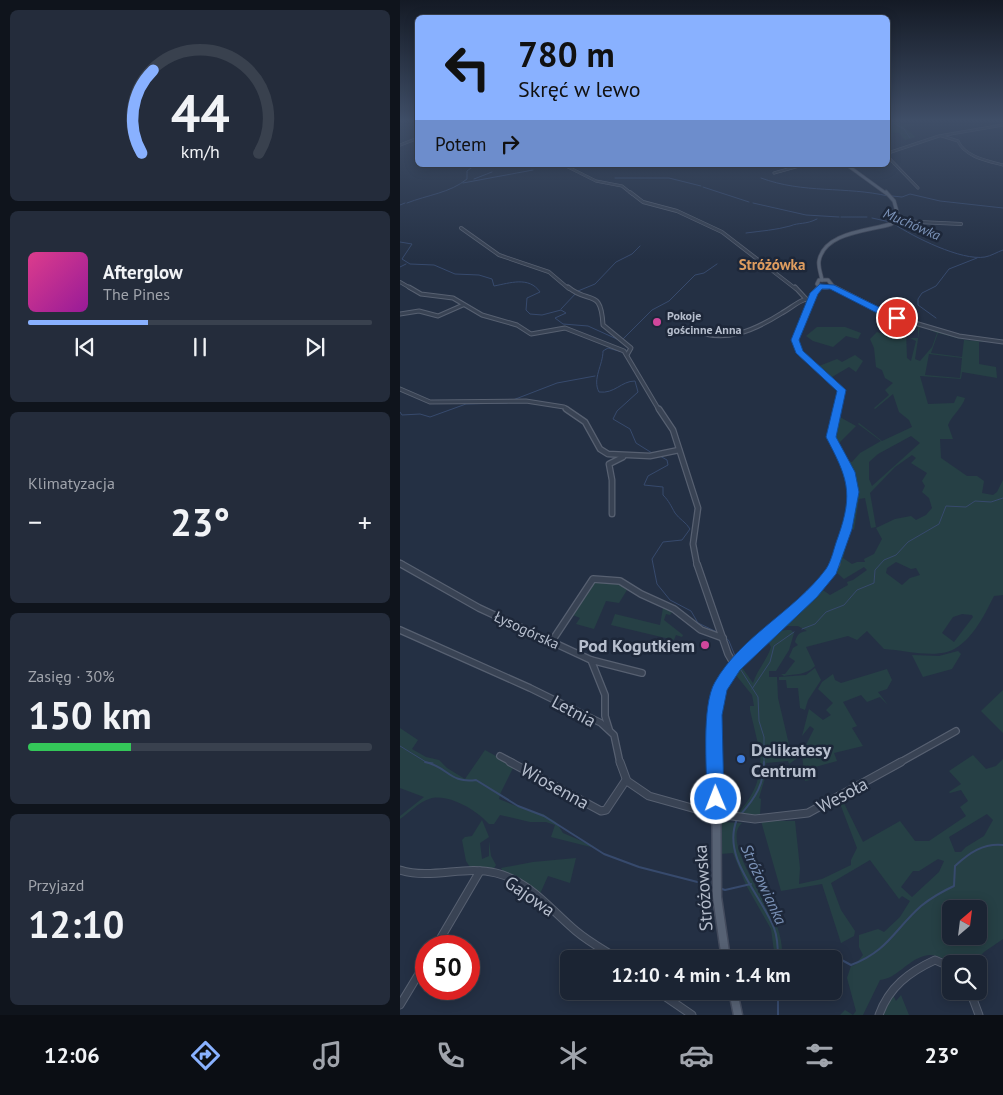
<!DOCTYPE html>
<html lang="pl">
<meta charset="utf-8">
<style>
:root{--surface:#1b2433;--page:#242c3b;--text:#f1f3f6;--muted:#a0a4ac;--line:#39414e;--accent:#89b1ff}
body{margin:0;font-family:"PT Sans",sans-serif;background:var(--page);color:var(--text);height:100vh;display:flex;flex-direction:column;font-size:19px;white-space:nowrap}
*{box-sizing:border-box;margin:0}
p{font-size:16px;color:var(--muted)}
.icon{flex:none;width:28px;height:28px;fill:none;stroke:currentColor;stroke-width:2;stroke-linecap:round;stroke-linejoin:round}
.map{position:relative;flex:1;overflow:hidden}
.drawer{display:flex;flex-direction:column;gap:10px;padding:10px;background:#0f141c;width:400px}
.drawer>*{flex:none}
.guide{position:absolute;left:15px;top:15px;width:475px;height:152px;border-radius:8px;box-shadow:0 2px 12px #0003,0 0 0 1px var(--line);background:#89b1ff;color:#111;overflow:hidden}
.needle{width:32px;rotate:28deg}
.tools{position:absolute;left:542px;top:900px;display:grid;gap:10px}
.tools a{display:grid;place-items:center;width:45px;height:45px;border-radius:8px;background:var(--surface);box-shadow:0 2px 12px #0003,0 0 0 1px var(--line);font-size:25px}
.speed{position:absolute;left:15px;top:935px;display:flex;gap:10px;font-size:25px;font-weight:700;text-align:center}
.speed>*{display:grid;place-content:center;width:65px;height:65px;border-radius:50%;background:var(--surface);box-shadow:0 2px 12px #0003,0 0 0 1px var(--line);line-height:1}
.speed .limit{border:8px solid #d22;background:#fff;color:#111}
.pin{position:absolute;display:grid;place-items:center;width:42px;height:42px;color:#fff;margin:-21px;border:2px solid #fff;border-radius:50%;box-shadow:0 1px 5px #0007}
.me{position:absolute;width:55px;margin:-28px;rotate:359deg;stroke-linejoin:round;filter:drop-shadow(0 0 4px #0008)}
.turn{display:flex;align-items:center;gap:18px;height:105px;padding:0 20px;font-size:22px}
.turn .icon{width:65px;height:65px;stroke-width:2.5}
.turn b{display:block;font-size:35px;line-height:42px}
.then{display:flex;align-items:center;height:48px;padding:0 20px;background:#0003;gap:10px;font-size:19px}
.big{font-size:38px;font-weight:700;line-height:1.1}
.drawer .card{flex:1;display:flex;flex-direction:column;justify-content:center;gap:8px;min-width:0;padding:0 18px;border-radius:8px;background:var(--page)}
.drawer .dial{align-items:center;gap:0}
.dial svg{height:130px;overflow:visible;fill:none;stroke:var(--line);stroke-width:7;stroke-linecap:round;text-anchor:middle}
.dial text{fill:var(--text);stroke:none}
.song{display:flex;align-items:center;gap:15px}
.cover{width:60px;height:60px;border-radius:8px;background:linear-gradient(135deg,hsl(330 70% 55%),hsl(300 70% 35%))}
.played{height:5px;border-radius:2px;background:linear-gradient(90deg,var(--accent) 35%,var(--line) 35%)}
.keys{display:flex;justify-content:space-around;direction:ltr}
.heat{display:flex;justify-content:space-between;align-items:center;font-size:28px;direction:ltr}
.charge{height:8px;border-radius:4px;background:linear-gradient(90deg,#34c759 30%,var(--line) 0)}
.trip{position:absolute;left:160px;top:950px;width:282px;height:50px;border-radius:8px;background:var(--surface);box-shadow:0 2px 12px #0003,0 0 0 1px var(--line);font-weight:700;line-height:50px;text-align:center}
.dock{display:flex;height:80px;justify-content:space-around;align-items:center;background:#0b0e14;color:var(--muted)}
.dock .icon{width:35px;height:35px}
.dock .selected{color:var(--accent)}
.dock b{font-size:22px;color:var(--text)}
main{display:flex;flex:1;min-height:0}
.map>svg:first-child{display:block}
.green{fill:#264045;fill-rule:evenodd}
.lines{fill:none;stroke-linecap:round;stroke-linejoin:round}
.stream-far1{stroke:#374a6d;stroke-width:1}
.stream{stroke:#374a6d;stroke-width:2}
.minor-far5-casing{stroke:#576071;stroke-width:3}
.minor-far4-casing{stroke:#576071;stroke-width:4}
.minor-far3-casing{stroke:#576071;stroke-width:5}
.minor-far2-casing{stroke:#576071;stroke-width:7}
.minor-far1-casing{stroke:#576071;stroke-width:8}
.minor-casing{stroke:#576071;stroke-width:9}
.major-far5-casing{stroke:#434b5d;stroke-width:4}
.major-far4-casing{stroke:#434b5d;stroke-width:4.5}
.major-far3-casing{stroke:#434b5d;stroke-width:5.5}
.major-far2-casing{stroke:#434b5d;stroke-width:8}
.major-far1-casing{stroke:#434b5d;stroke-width:9}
.major-casing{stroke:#434b5d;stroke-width:11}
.minor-far5{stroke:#394354;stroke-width:2}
.minor-far4{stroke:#394354;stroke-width:2.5}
.minor-far3{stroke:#394354;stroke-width:3}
.minor-far2{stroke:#394354;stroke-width:4.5}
.minor-far1{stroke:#394354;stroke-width:5.5}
.minor{stroke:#394354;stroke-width:7}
.major-far5{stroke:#576274;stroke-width:2.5}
.major-far4{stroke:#576274;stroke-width:3}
.major-far3{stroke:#576274;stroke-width:4}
.major-far2{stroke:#576274;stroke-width:5}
.major-far1{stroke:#576274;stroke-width:6}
.major{stroke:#576274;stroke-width:8}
.route{fill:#1a73e8;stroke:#114b97}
.hotel-dot{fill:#d1479c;stroke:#1d2739;stroke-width:2}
.shop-dot{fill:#3f7fe0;stroke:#1d2739;stroke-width:2}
.labels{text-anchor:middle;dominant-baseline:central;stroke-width:5;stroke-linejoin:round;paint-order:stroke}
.far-poi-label{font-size:12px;font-weight:bold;fill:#b6becd;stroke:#1d2739;text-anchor:start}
.far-water-label{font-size:14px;font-style:italic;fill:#7b92b7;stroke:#1d2739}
.far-quarter-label{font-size:15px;font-weight:bold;fill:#df9d5f;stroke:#1d2739}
.street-label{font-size:15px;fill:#b6becd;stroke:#1d2739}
.water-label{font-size:16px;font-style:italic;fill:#7b92b7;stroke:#1d2739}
.near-poi-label{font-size:18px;font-weight:bold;fill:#b6becd;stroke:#1d2739;text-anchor:end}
.near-street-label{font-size:18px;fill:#b6becd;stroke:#1d2739}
</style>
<main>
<section class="drawer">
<div class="card dial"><svg viewBox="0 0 100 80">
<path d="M14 69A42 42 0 1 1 86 69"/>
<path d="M14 69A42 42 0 0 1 21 18" stroke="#89b1ff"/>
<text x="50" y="56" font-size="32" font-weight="700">44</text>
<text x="50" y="72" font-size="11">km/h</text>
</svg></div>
<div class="card">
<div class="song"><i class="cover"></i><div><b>Afterglow</b><p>The Pines</p></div></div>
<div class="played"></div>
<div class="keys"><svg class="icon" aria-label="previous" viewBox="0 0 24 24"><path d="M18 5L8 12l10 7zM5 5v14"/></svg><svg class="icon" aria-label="pause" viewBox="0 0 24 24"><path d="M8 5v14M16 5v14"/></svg><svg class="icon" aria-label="next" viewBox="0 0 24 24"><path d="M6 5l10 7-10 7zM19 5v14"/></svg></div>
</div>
<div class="card"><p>Klimatyzacja</p>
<div class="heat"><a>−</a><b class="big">23°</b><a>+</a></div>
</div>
<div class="card"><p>Zasięg · 30%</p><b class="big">150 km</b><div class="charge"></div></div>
<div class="card"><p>Przyjazd</p><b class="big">12:10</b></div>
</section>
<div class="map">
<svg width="603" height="1015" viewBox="0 0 603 1015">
<rect width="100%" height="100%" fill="#243044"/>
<!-- green -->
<g class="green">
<polygon points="488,119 503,124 514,124 514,126 504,127 516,137 505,140 499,133 488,132"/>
<path d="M482,321L484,324L494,326V330L498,332L506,331L507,358L511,361L516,341L510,338H518V324L565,340L588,342H579V364L596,367L597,378L562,372L561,379L520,376L528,404L554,403L557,396L565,398C563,407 552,415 548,425L553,439H540L541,458L567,476H577L584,481L582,493L593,495L597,492L603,480V595L594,596C584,616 570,645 547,652C528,657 503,650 484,649L467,631L457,640L448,636L406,647L415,666C407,675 395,674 384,676L381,674H385L395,661L389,657L393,648L398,645L395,642C397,635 399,632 407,631L398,626H382L420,588L430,595L448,585L447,582L453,580L467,570L464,567L444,579L436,572L422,586L434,572L444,546H446L443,558L452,564L457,562H465L464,559L474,554L482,539L476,528L495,519L511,516L516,520L526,515L532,508L529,498L522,492L525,486L522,481L527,473L511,463L516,458L512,455L495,467L470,493L476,527L471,528L465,498L459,499L454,530L451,528L456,497L455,485L451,471L435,440L438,416L456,426L439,443L448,461L452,462L460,453L481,441L458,424L459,423L482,441L512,427L509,420L499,412L493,394L475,409L474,408L489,395L485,390L493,383L485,378L482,370L476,367L474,348L470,339L477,332L489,336L491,330L481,327ZM520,326L537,333L532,347L520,361L515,359ZM538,333L564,340L562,357L531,353ZM529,354L562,358L560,378L525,375ZM511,436L520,443L472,486L469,479V462L478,454ZM496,562L511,569L516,568L520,575L510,578L502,585L486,573L487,568ZM562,614L572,615L573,617L554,642L542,633L553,617Z"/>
<polygon points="417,327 445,327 461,333 458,339 446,336 433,347 413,341 406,336"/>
<polygon points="455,355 463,361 456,372 449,367 432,377 440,386 408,359 419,366 437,359 442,362"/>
<polygon points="195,582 218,583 227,590 219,603 206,601 194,629 176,624 180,618 173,615 192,583"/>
<polygon points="263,608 272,612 270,615 266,614 264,620 283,635 282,637 276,635 274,640 211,625 215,614 260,625"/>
<path d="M387,630H391L394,633L389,650L376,671H369V677H377L378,698L391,753L400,745H406L414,729L410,726L402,736L409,709L423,720L431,715L426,710L433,703L418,689L422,682L433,674L435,680L441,683L487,669L492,680L487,689L478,692L488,705L480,697L467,702L461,695L443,702L457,726L452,728L463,746L434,753L437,761L408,769L410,780L405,781L402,755L389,764L388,761L366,763L365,778L359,798L361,799L360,815H337C359,788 360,779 361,744H358L350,710V706H354L352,695L335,674L341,666L353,683C357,670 367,660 371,647L368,641L377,631Z"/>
<polygon points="558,651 561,654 552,669 523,677 512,655 539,656"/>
<polygon points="415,668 421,680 408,700 405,710 400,708 398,688 387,688 386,680 379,680 379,677 406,675"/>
<polygon points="603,690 603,733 581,711"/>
<path d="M0,728L18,740L12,749L26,757L39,760L47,768L65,779L85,750L114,766L101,792L99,799L126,810L143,814L156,822L163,833L193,846L191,847L151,837L155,825L146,822H130L100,815L94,824H89C78,811 47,792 29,799C19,802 9,813 0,819V816L24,797L0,788Z"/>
<path d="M573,755L586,769L596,766L603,759V939L584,952L573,964C568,964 562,964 557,964C545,962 537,952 524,956C508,960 496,979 480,980L463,1015H440L445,1010L453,1015L456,1011L447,978L451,966L455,965L463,955L459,947V935L478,929L484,932L500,917L510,901L502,896L499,899L470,860L431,883L441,910L455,931L454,936L441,943L422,884L381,891L361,821H395L400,868L399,884L422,879L451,865V860L457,848L439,801L442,799L463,842L500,821L515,841H529L566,816L560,807L568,801L561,790L550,793L549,792L561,784L549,771ZM587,814L593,820L584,836L566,847L561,852H555L549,837ZM538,859L544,861L539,872L512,897L501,887L513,871H519ZM551,909H579V936H551Z"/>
<polygon points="82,820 89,837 80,843 82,859 89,856 89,841 91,856 96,865 93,870 70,867 66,861 62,840 65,837 72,836"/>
<path d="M321,822L342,823C321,841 367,900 375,921C380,933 383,946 382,959H375L371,929L346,885L333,853L320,854Z"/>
<polygon points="176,858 170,883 148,876 139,896 104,874 101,868 133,862"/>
<polygon points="493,995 496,1001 501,995 509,1015 483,1015"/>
</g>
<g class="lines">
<!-- stream-far1 -->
<g class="stream-far1">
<polyline points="488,120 504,129 510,138"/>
<polyline points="215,178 269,178 301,186"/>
<path d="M361,178C404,194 445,186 488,196"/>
<polyline points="74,179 92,172"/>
<polyline points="63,183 133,170"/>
<polyline points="303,187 349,202"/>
<polyline points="492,196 502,197 510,194 540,201 603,208"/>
<path d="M7,203C27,195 50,193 67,179V171L75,165"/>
<polyline points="353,203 406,215 439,217"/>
<polyline points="0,205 5,203"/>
<polyline points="441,217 467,217"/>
<polyline points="472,218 490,222"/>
<path d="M494,224C514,237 561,261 585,257C591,256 597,252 603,250"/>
<path d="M346,233C361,231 376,230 390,226C400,222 405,225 417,219"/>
<path d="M0,242L12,244L2,259L10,264L34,265L55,274L79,275L92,279L94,286C110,283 129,276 140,292L127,298L126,310L130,314L142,315L161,310L166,313L155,318L163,324L188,326L219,340"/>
<polyline points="0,267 6,264"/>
<polyline points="161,309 178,291 195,284 216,262 232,254 240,246"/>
<polyline points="536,318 518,305 518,299 522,293 536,286 549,269 577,258"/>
<polyline points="222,340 252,310 269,301 295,275 304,273 317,264"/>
<path d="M222,352L208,348L203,351C203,365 192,379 199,392C215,394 221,381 235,381L238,392L217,411L213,419L230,429L236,443L252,453"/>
<polyline points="113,400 157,383 195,376"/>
<polyline points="0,412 2,415 20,414 30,417 66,404 107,403"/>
<path d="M260,456L267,460L268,465L248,476L244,485L263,487V495C269,501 271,506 275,513C279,519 286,522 290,529L282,540L263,542L252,559L257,584L270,600L291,611L298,623L319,633"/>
<polyline points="402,629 415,624 426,612 444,605 457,590 474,583 475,570 484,560 496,555 508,542 539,524 546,506 566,507 575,501 591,502 603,498"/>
<polyline points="323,634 329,641 337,661"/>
<polyline points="339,667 358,697 359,721 364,737 364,763"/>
<polyline points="352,689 370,662 374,646 394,632"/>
<polyline points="0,746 26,762 33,763"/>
</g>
<!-- stream -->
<g class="stream">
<path d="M25,762C47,766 50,784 76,780L118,806L144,816L204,854L239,867L313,886"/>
<path d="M341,814C356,797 364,784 364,762"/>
<path d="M337,819C321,858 361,894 374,928C378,938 378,949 378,959"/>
<polyline points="319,888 325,890 351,884"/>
<polyline points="378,957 388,959"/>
<path d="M401,959L425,951L451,965C488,951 494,930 521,906C531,898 543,891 554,886L555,866C569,853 583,843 603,845"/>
<polyline points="378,991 378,1015"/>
</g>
<defs>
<g id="minor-far5">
<path d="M542,136L558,141C565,157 588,161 603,165"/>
<polyline points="0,145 18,138"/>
<polyline points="488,153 539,136 603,125"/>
<polyline points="488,157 518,188"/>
<polyline points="164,165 196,181 222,186 232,194"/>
<polyline points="374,173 399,166 416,165"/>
</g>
<g id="minor-far4">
<polyline points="230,192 243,202 277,211 322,232 396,289"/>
<polyline points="498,221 561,224"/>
<polyline points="61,228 99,255 149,272 169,289"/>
<polyline points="0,282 12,289"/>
<polyline points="431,286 436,289"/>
</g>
<g id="minor-far3">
<polyline points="9,287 21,294 53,298 82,315 117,325 131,334 165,328 224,351 259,410"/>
<path d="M168,287C189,305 201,287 203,325L231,348L227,355"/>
<polyline points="395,287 407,300 411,301"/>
<polyline points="434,287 491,316 559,336 603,342"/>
<polyline points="0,314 19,311 38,316 63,305"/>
<path d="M293,329C323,345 355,330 382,313C391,308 397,302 406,299"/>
<polyline points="0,389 30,402 126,401 164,407 168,410"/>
</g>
<g id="minor-far2">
<polyline points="166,409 185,422 200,449 208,454 250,456 279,450"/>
<polyline points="259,409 273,430 298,508 293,544 297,565"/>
<polyline points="212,514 212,480 209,464 223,457"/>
<polyline points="0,563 3,565"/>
</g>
<g id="minor-far1">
<polyline points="1,564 79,608 191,660 205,695 205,716 209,729"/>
<polyline points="297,564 328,654 335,666"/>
<polyline points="0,630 130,688 201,723 214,735 220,763"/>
<polyline points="152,641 193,579 220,581 241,594 274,609 301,630 323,638"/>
<polyline points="191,660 242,673"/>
<polyline points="100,756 113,763"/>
<polyline points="499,763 556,731"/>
</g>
<g id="minor">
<polyline points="110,762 201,811 206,810 226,780"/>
<polyline points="220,762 227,781 249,796 310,813 355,819 408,813 501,762"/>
<path d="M0,870C32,880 64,865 96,873C129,881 151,910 176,931C189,942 204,950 218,959"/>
<polyline points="36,946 80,871"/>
<polyline points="257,991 292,1015"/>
<polyline points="570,991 579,1015"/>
<polyline points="0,1005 26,962"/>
<path d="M479,1015C489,987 509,972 535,960L551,967"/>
</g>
<polyline id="major-far5" points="447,165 487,194"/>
<g id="major-far4">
<path d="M419,280H428L432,285C427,289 422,288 417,284Z"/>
<path d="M422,280C421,274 418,267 419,261C424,232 469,231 491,224L499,219L494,201L486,192"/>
<polyline points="418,289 420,286"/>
</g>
<g id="major-far3">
<polyline points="419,287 414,293 395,340 402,355 441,390 437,410"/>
<polyline points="424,287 427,287"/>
</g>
<polyline id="major-far2" points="435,565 446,529 453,492 449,472 431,437 437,409"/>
<polyline id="major-far1" points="316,763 316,702 320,688 331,670 419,585 436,564"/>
<g id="major">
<polyline points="316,762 317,897 326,959"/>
<polyline points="333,991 338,1015"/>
</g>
</defs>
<!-- minor-far5 casing -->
<use href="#minor-far5" class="minor-far5-casing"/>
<!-- minor-far4 casing -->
<use href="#minor-far4" class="minor-far4-casing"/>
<!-- minor-far3 casing -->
<use href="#minor-far3" class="minor-far3-casing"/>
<!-- minor-far2 casing -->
<use href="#minor-far2" class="minor-far2-casing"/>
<!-- minor-far1 casing -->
<use href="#minor-far1" class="minor-far1-casing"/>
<!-- minor casing -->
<use href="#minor" class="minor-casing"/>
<!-- major-far5 casing -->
<use href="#major-far5" class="major-far5-casing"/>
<!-- major-far4 casing -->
<use href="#major-far4" class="major-far4-casing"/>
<!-- major-far3 casing -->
<use href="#major-far3" class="major-far3-casing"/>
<!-- major-far2 casing -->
<use href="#major-far2" class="major-far2-casing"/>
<!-- major-far1 casing -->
<use href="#major-far1" class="major-far1-casing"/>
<!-- major casing -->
<use href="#major" class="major-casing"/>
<!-- minor-far5 -->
<use href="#minor-far5" class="minor-far5"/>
<!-- minor-far4 -->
<use href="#minor-far4" class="minor-far4"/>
<!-- minor-far3 -->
<use href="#minor-far3" class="minor-far3"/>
<!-- minor-far2 -->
<use href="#minor-far2" class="minor-far2"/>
<!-- minor-far1 -->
<use href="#minor-far1" class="minor-far1"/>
<!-- minor -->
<use href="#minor" class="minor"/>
<!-- major-far5 -->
<use href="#major-far5" class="major-far5"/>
<!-- major-far4 -->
<use href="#major-far4" class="major-far4"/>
<!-- major-far3 -->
<use href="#major-far3" class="major-far3"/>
<!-- major-far2 -->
<use href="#major-far2" class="major-far2"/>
<!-- major-far1 -->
<use href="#major-far1" class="major-far1"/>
<!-- major -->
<use href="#major" class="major"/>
</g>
<!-- sky -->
<linearGradient id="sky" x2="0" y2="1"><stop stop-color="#141a25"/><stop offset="0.46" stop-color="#3f4e67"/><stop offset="1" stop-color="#3f4e67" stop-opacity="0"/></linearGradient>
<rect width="603" height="261" fill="url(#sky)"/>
<!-- route -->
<path class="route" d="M420,284L434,285L501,318L497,320L475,312L430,289H422L418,294L399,340L403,351L446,390L436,437L455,472L459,492L452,529L436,574L417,597L340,670L327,690L322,715L324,799L321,805L316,807L310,805L307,799C307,770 301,706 315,682C341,636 395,611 426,569C432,560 434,547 438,537C454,492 447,477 426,437L437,391L396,353L391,340L410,293Z"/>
<!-- markers -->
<g class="hotel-dot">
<circle cx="257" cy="322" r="5"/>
<circle cx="305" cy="645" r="5"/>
</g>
<circle class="shop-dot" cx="341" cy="759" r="5"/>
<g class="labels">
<!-- far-poi labels -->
<g class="far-poi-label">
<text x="267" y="315">Pokoje<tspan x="267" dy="14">gościnne Anna</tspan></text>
</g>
<!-- far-water labels -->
<g class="far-water-label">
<text transform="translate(512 224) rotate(23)">Muchówka</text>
</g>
<!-- far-quarter labels -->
<g class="far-quarter-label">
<text x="372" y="264">Stróżówka</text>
</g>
<!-- street labels -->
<g class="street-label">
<text transform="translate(127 630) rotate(25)">Łysogórska</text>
</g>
<!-- water labels -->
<g class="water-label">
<text transform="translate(364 884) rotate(65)">Stróżowianka</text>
</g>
<!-- near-poi labels -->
<g class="near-poi-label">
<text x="295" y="645">Pod Kogutkiem</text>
<text x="351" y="749" text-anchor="start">Delikatesy<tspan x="351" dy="21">Centrum</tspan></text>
</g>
<!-- near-street labels -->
<g class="near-street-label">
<text transform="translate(174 711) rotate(28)">Letnia</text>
<text transform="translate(155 786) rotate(29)">Wiosenna</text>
<text transform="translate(442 795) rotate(-28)">Wesoła</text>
<text transform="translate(303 888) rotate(-94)">Stróżowska</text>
<text transform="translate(130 896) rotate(35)">Gajowa</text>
</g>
</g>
</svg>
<div class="tools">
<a><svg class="needle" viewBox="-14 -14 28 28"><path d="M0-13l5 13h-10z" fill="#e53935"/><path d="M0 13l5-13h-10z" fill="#a0a4ac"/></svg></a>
<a><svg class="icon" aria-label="search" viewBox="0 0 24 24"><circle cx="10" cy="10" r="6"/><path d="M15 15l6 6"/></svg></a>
</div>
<div class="speed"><div class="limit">50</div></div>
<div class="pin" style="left:497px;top:318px;background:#d93025"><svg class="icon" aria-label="arrive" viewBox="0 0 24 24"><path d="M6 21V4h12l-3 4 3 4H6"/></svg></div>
<svg class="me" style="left:316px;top:799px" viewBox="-20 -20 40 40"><circle r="17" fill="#1a73e8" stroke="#fff" stroke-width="3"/><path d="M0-11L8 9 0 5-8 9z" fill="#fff"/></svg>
<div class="trip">12:10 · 4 min · 1.4 km</div>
<div class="guide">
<div class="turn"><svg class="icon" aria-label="left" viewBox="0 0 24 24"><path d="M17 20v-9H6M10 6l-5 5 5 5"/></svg><div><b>780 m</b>Skręć w lewo</div></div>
<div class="then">Potem<svg class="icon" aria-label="right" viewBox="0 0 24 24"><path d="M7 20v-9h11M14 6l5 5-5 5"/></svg></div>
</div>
</div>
</main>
<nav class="dock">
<b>12:06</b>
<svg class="icon selected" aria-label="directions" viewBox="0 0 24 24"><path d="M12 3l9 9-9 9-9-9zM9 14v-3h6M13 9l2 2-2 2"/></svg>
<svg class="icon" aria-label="music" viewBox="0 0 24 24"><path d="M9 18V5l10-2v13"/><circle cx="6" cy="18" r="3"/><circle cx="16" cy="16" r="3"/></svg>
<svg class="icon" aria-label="phone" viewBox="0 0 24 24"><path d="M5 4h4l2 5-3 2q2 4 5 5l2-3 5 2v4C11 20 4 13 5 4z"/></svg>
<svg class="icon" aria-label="climate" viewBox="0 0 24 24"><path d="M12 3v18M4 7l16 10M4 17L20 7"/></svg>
<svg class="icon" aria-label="car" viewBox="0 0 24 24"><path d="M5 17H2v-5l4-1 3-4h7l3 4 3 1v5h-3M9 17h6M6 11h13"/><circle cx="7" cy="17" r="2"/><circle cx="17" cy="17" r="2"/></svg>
<svg class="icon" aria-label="filters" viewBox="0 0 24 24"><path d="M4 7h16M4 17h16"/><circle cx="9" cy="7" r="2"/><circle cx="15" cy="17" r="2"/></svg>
<b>23°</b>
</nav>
